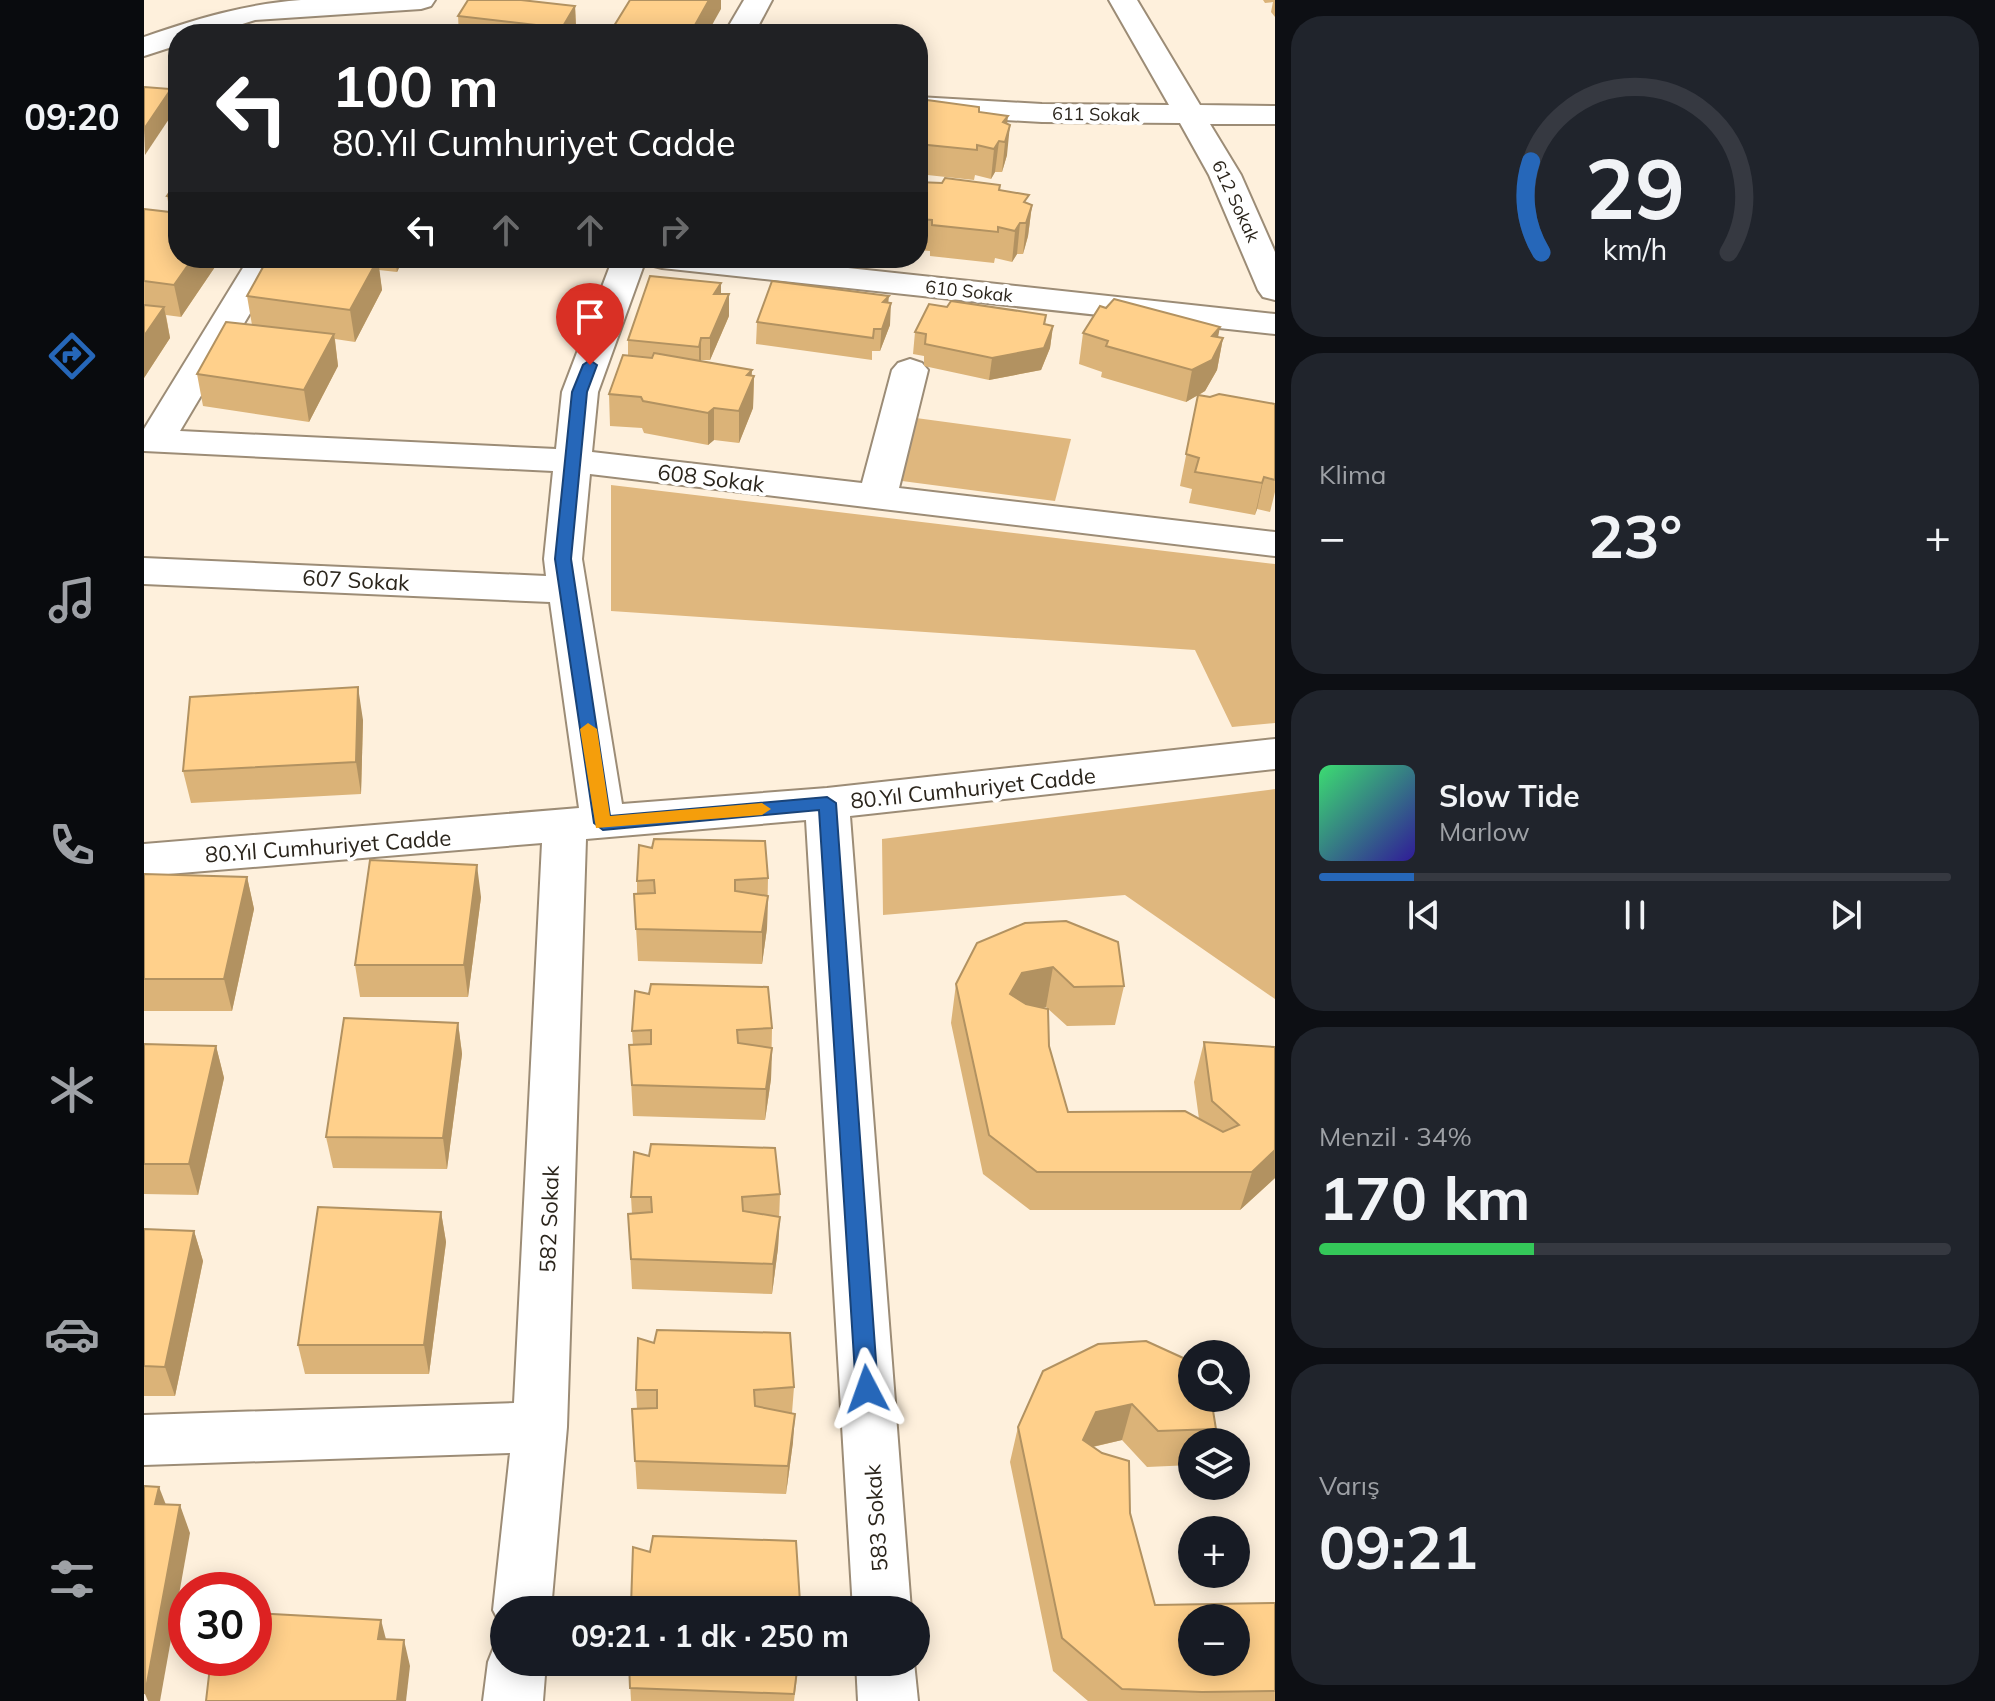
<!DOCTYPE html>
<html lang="tr">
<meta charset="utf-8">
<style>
:root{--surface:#171b24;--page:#20242c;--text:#f1f3f6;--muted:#9ea1a6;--line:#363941;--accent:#2667b9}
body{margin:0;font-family:Mulish,sans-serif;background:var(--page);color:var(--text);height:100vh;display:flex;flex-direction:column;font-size:30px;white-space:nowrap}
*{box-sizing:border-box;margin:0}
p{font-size:26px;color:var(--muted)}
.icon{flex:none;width:44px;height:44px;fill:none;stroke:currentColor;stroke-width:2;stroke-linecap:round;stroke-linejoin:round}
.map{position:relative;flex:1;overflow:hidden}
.sheet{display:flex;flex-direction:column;gap:16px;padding:16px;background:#0d0f14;width:720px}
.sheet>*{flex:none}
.top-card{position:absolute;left:24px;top:24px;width:760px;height:244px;border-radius:32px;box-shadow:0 4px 20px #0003;background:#202124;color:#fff;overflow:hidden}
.tools{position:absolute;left:1034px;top:1340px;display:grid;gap:16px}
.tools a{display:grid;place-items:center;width:72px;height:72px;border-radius:50%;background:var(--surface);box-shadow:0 4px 20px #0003;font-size:40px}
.speed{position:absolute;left:24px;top:1572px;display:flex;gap:16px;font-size:40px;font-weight:700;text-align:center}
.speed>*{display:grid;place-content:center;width:104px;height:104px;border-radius:50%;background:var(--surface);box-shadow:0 4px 20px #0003;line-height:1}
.speed .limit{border:12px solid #d22;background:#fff;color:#111}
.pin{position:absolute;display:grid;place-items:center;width:68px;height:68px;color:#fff;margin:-82px -34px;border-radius:50% 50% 50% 0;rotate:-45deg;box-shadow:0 0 8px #0007}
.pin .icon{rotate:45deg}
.me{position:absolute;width:88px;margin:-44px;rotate:356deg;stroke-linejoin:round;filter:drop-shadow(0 0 6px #0008)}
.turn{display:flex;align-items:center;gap:28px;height:168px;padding:0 32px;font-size:36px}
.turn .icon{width:104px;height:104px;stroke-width:2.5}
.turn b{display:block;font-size:56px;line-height:68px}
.lanes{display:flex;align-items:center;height:76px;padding:0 32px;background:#0003;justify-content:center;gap:40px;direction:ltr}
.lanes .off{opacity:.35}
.big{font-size:60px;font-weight:700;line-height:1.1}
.sheet .card{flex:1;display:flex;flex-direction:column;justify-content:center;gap:12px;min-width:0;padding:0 28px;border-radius:32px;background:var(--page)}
.sheet .dial{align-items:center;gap:0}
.dial svg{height:208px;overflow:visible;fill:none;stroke:var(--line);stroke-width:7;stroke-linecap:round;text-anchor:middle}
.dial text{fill:var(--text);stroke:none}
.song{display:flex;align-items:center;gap:24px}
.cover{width:96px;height:96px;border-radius:12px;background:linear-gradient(135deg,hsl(140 70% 55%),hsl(250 70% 35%))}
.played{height:8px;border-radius:4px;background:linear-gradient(90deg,var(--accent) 15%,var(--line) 15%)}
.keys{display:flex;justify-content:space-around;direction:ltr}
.heat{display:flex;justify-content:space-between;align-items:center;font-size:44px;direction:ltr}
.charge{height:12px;border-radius:6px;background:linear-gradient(90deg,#34c759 34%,var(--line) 0)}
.trip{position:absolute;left:346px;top:1596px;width:440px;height:80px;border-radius:40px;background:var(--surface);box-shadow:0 4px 20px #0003;font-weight:700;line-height:80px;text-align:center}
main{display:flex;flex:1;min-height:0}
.menu{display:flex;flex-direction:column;width:144px;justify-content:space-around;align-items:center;background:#090b0e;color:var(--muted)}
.menu .icon{width:56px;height:56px}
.menu .active{color:var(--accent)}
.menu b{font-size:36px;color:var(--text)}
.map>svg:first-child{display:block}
.green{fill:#dfb77e}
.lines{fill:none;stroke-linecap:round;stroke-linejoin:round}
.minor-casing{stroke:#9c8c76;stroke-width:4}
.minor{fill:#fff;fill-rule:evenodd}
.wall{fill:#dbb378}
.shaded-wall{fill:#b29261}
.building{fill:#ffd08b;stroke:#b29261;stroke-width:2;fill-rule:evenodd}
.route{fill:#2667b9;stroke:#194378;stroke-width:2}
.slow{fill:#f59e0b}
.labels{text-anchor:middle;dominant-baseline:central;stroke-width:8;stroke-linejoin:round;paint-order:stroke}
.far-street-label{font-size:18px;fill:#2b251c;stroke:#fff}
.street-label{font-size:22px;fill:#2b251c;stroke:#fff}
</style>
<main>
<nav class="menu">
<b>09:20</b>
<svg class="icon active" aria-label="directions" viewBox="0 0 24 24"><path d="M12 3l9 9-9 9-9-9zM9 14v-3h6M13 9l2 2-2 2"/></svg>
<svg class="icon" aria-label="music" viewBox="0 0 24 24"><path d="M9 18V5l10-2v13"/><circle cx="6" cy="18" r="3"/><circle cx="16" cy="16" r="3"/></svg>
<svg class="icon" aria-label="phone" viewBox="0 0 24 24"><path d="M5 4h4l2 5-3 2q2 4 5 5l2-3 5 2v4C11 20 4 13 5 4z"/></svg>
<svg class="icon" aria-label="climate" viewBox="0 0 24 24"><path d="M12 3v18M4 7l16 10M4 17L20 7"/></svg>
<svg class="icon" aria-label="car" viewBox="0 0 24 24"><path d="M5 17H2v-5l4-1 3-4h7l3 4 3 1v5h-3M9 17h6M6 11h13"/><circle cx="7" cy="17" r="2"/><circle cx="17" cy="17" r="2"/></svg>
<svg class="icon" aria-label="filters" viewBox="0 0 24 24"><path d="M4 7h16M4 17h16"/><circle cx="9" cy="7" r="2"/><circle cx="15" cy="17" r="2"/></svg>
</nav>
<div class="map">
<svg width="1131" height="1701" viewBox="0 0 1131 1701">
<rect width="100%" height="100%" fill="#fef0dc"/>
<!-- green -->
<g class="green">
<polygon points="772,418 927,439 911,501 758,481"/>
<polygon points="467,485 1131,564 1131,723 1088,727 1051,650 467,611"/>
<polygon points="1131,789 1131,999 981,895 739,915 738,839"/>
</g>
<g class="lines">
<defs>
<g id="minor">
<path d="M157,0H291L287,6L277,9L111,20L67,34H34V45L0,56V37C52,19 101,4 157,0Z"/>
<polygon points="600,0 628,0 610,34 580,34"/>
<polygon points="965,0 993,0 1056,105 1131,106 1131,124 1066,124 1097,175 1131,252 1131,300 1119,297 1114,290 1065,175 1036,123 898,122 774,115 774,97 898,104 1025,105"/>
<polygon points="105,258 139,258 36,431 412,449 418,392 469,258 611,258 1131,314 1131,334 518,268 506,265 502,259 454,392 448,452 718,483 748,370 754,363 766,359 778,363 784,370 755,488 1131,532 1131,556 446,474 438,559 478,804 683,788 1131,739 1131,769 706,816 767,1610 709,1610 662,820 442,839 423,1427 407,1610 360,1610 360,1631 349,1610 366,1453 0,1465 0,1415 370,1403 398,843 0,876 0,844 435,808 406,602 0,584 0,558 402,576 400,559 409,471 0,451 0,429"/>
<polygon points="360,1639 360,1662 402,1662 399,1701 339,1701 344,1662 352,1642"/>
<polygon points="712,1662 770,1662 774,1701 714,1701"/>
</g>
</defs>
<!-- minor casing -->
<use href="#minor" class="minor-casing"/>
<!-- minor -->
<use href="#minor" class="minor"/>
</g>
<!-- wall -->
<g class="wall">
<polygon points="1119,0 1131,0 1131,17 1127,12 1129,2 1121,3"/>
<polygon points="431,6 432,27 427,34 315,34 314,16"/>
<polygon points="774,105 835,112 863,124 863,155 858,172 851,172 847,179 831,175 830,180 774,174"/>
<polygon points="34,180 34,258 77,258 37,317 22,315 26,338 0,378 0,209 26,212 23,196"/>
<polygon points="774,182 855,190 888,205 884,236 879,254 873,254 868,262 851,258 850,263 786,256 786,251 774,250"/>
<polygon points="124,258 260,258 253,272 235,270 238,290 211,342 191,339 194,366 165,422 59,406 53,374 108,325 103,296"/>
<polygon points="744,303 746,325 736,351 728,351 728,360 612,344 613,322"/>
<polygon points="803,307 902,315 901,325 909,326 906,348 897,370 845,380 780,366 780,356 769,354 771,332"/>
<polygon points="585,316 566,360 557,360 557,361 608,370 607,376 610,376 609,408 595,443 570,440 564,445 500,433 498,428 466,426 465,394 484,356 484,340"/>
<polygon points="939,333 1079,338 1073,370 1061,391 1055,395 1066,397 1131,404 1131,492 1126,512 1113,509 1111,515 1045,503 1048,489 1036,486 1054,395 1042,402 957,377 958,372 935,364"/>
<polygon points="219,720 217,794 47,803 39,771"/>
<polygon points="0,874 103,877 110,909 88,1011 0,1011"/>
<polygon points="624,878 623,928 618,964 494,961 490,894 493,894 493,881"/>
<polygon points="337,897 324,997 216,997 211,965"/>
<polygon points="881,923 980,986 971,1025 923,1026 902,1007 898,1008 905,1046 924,1112 1055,1119 1050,1082 1060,1042 1131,1178 1096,1210 886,1210 839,1174 807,1023 812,984"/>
<polygon points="314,1023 318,1054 303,1169 189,1168 182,1137"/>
<polygon points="628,1028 627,1079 621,1120 489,1116 485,1045 489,1045 488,1031"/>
<polygon points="0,1044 72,1046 80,1078 54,1195 0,1194"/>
<polygon points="636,1194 634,1248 628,1294 488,1289 484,1214 488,1214 487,1197"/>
<polygon points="297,1212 302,1242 285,1374 161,1374 154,1345"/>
<polygon points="0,1229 50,1231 59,1261 31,1396 0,1396"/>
<polygon points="1002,1341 1072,1429 1067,1442 1048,1442 1048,1465 1003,1467 978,1440 949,1447 986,1513 1011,1605 1131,1603 1131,1701 944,1701 909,1671 866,1462 874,1427"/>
<polygon points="650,1387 648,1413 649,1442 642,1494 493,1489 488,1409 493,1409 492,1390"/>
<polygon points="656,1602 656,1610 487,1610 487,1606"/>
<polygon points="485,1662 655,1662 650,1701 487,1701"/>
</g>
<!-- shaded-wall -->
<g class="shaded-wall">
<polygon points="565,0 577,0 577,9 563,34 546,34"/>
<polygon points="431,6 432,27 427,34 418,34 418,28"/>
<polygon points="27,89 31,110 1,155 0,129"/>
<polygon points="864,116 861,140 866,125 863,155 858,172 861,142 859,122"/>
<polygon points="855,141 851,172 847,179 850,149"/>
<polygon points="888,205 884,236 879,254 882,223"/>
<polygon points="876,223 873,254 868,262 871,231"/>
<polygon points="49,258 77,258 37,317 30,285"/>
<polygon points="251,258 260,258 253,272"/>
<polygon points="234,259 238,290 211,342 206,310"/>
<polygon points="577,283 577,305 570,294"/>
<polygon points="585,294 585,316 566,360 566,338"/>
<polygon points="745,296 743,314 747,303 746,325 736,351 739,302"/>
<polygon points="20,307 26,338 0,378 0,336"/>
<polygon points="909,326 906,348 897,370 845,380 848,358"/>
<polygon points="1076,327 1071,353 1079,338 1073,370 1061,391 1042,402 1048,370 1068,336"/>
<polygon points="190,334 194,366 165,422 160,390"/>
<polygon points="557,338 557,360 555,370 555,347"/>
<polygon points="608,370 607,383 610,376 609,408 595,443 595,411 603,375"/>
<polygon points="570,408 570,440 564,445 564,413"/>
<polygon points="1120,477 1113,509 1111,515 1118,483"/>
<polygon points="214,687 219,720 217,794 212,762"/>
<polygon points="333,865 337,897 324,997 320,965"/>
<polygon points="103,877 110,909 88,1011 80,979"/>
<polygon points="624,896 623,928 618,964 618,932"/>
<polygon points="909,967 902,1007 871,1013 866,994 878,973"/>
<polygon points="314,1023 318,1054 303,1169 299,1138"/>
<polygon points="72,1046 80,1078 54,1195 45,1164"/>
<polygon points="628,1048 627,1079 621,1120 622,1089"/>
<polygon points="1131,1150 1131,1178 1096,1210 1108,1172"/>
<polygon points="297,1212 302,1242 285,1374 280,1345"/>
<polygon points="636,1217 634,1248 628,1294 629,1264"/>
<polygon points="50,1231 59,1261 31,1396 21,1367"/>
<polygon points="988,1404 978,1440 943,1448 939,1440 952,1412"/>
<polygon points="651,1414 649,1442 642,1494 644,1466"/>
<polygon points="15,1487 26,1515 11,1504"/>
<polygon points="36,1505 46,1533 16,1701 4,1701 1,1694"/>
<polygon points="237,1620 244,1647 234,1639"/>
<polygon points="260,1640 266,1666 262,1701 253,1701"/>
</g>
<!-- building -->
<g class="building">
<polygon points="324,0 377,0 431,6 418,28 314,16"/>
<polygon points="486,0 565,0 546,34 465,34"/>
<polygon points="0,87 27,89 0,129"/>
<polygon points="783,100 835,107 835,112 864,116 859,122 866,125 861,142 855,141 850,149 833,145 833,150 774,144 774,105 781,105"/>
<polygon points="801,178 856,185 855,190 885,195 880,202 888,205 882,223 876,223 871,231 854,227 854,232 788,225 788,220 774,219 774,182 798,183"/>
<polygon points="34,180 34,197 23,196"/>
<polygon points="0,209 34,213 34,258 49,258 30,285 0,281"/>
<polygon points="124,258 222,258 234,259 206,310 103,296"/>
<polygon points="506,276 577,283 570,294 585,294 566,338 557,338 555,347 484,340"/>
<polygon points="628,281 745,296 739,302 747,303 738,329 730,329 729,338 613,322"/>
<polygon points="970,299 1076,327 1068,336 1079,338 1068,360 1048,370 962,346 964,341 939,333 956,306 962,308"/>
<polygon points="807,301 902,315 900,324 909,326 900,348 848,358 781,344 782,334 771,332 785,304 803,307"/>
<polygon points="0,305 20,307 0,336"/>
<polygon points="82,322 190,334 160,390 53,374"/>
<polygon points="510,353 608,370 603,375 610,376 595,411 570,408 564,413 499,401 497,397 465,394 479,355 508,358"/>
<polygon points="1075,394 1131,404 1131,480 1120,477 1118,483 1051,472 1055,458 1042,454 1054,395 1066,397"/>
<polygon points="214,687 212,762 39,771 46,697"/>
<polygon points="510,839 621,841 624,878 591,880 591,891 624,896 618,932 492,929 490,894 511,893 510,880 493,881 495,845 508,848"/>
<polygon points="226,860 333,865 320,965 211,965"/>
<polygon points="0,874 103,877 80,979 0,979"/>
<polygon points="922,921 974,942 980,986 930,987 909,967 878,973 866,994 882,1004 904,1009 905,1046 924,1112 1041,1111 1079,1132 1095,1125 1068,1101 1060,1042 1131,1047 1131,1150 1108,1172 893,1172 845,1135 812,984 833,943 881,923"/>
<polygon points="507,984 624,987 628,1028 593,1030 594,1043 628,1048 622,1089 488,1085 485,1045 507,1044 507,1030 488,1031 491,991 505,994"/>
<polygon points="200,1018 314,1023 299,1138 182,1137"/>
<polygon points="0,1044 72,1046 45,1164 0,1164"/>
<polygon points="507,1144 631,1148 636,1194 598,1197 599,1211 636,1217 629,1264 487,1259 484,1214 508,1212 507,1197 487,1197 490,1152 505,1156"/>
<polygon points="174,1207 297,1212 280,1345 154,1345"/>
<polygon points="0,1229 50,1231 21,1367 0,1366"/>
<polygon points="513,1330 646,1333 650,1387 610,1390 611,1406 651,1414 644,1466 491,1461 488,1409 513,1408 513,1390 492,1390 494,1338 510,1343"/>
<path d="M1002,1341L1048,1362V1398H1067L1072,1429L1014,1431L988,1404L952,1412L939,1440L958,1453L985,1461L986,1513L1011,1605L1131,1603V1691L1058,1692L978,1689L918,1638L874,1427L899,1371L954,1344ZM1048,1618H1092V1662H1048Z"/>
<polygon points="0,1486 15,1487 11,1504 36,1505 1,1694"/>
<polygon points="509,1536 652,1541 656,1602 614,1606 614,1610 509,1610 509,1606 487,1606 489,1547 506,1552"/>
<polygon points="110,1613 237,1620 234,1639 260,1640 253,1701 62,1701 67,1658 110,1658"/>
<polygon points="485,1662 654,1662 650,1694 486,1688"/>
</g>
<!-- route -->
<polygon class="route" points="446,360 453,365 443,392 427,559 466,816 683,797 692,803 734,1389 731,1396 723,1399 715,1396 712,1389 675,810 459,830 450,823 411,559 428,392 439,365"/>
<!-- slow -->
<polygon class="slow" points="444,723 453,729 466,816 618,803 627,809 618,815 452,828 436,729"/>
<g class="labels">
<!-- far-street labels -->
<g class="far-street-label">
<text transform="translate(952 114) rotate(1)">611 Sokak</text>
<text transform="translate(1092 201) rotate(65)">612 Sokak</text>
<text transform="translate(825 291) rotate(6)">610 Sokak</text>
</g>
<!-- street labels -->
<g class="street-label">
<text transform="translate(567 478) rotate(7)">608 Sokak</text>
<text transform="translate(212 580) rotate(3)">607 Sokak</text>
<text transform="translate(829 788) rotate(-6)">80.Yıl Cumhuriyet Cadde</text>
<text transform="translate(184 846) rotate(-4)">80.Yıl Cumhuriyet Cadde</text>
<text transform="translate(405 1219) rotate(-88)">582 Sokak</text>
<text transform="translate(732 1518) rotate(-94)">583 Sokak</text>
</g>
</g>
</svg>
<div class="tools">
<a><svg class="icon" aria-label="search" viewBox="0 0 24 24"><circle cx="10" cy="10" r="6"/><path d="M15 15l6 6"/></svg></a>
<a><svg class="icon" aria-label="layers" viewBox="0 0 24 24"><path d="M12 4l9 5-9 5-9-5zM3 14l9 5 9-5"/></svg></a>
<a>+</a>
<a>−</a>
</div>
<div class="speed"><div class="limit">30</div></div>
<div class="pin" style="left:446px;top:365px;background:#d93025"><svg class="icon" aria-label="arrive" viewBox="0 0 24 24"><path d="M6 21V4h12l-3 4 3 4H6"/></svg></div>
<svg class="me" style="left:723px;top:1389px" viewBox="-20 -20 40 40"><path d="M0-17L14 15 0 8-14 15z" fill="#2667b9" stroke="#fff" stroke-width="4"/></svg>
<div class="trip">09:21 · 1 dk · 250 m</div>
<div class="top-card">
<div class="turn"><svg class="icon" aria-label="left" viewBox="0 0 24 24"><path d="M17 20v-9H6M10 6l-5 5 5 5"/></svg><div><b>100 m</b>80.Yıl Cumhuriyet Cadde</div></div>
<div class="lanes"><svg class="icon" aria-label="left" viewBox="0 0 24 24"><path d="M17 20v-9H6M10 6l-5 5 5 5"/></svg><svg class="icon off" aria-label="ahead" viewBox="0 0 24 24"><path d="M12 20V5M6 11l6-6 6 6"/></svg><svg class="icon off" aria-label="ahead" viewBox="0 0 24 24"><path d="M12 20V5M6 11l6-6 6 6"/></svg><svg class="icon off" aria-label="right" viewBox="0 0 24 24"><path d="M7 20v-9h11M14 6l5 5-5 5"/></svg></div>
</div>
</div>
<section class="sheet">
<div class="card dial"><svg viewBox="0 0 100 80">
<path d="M14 69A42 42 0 1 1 86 69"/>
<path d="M14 69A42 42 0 0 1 10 34" stroke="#2667b9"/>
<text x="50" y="56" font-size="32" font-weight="700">29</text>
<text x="50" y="72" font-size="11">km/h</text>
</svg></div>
<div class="card"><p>Klima</p>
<div class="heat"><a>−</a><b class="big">23°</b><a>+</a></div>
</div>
<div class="card">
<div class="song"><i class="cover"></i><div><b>Slow Tide</b><p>Marlow</p></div></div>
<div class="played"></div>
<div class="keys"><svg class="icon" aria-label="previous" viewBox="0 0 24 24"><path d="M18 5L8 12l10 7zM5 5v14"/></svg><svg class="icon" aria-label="pause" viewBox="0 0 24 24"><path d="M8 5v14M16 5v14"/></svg><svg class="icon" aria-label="next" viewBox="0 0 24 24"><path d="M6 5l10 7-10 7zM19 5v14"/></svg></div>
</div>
<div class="card"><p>Menzil · 34%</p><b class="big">170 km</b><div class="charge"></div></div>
<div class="card"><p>Varış</p><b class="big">09:21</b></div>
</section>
</main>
